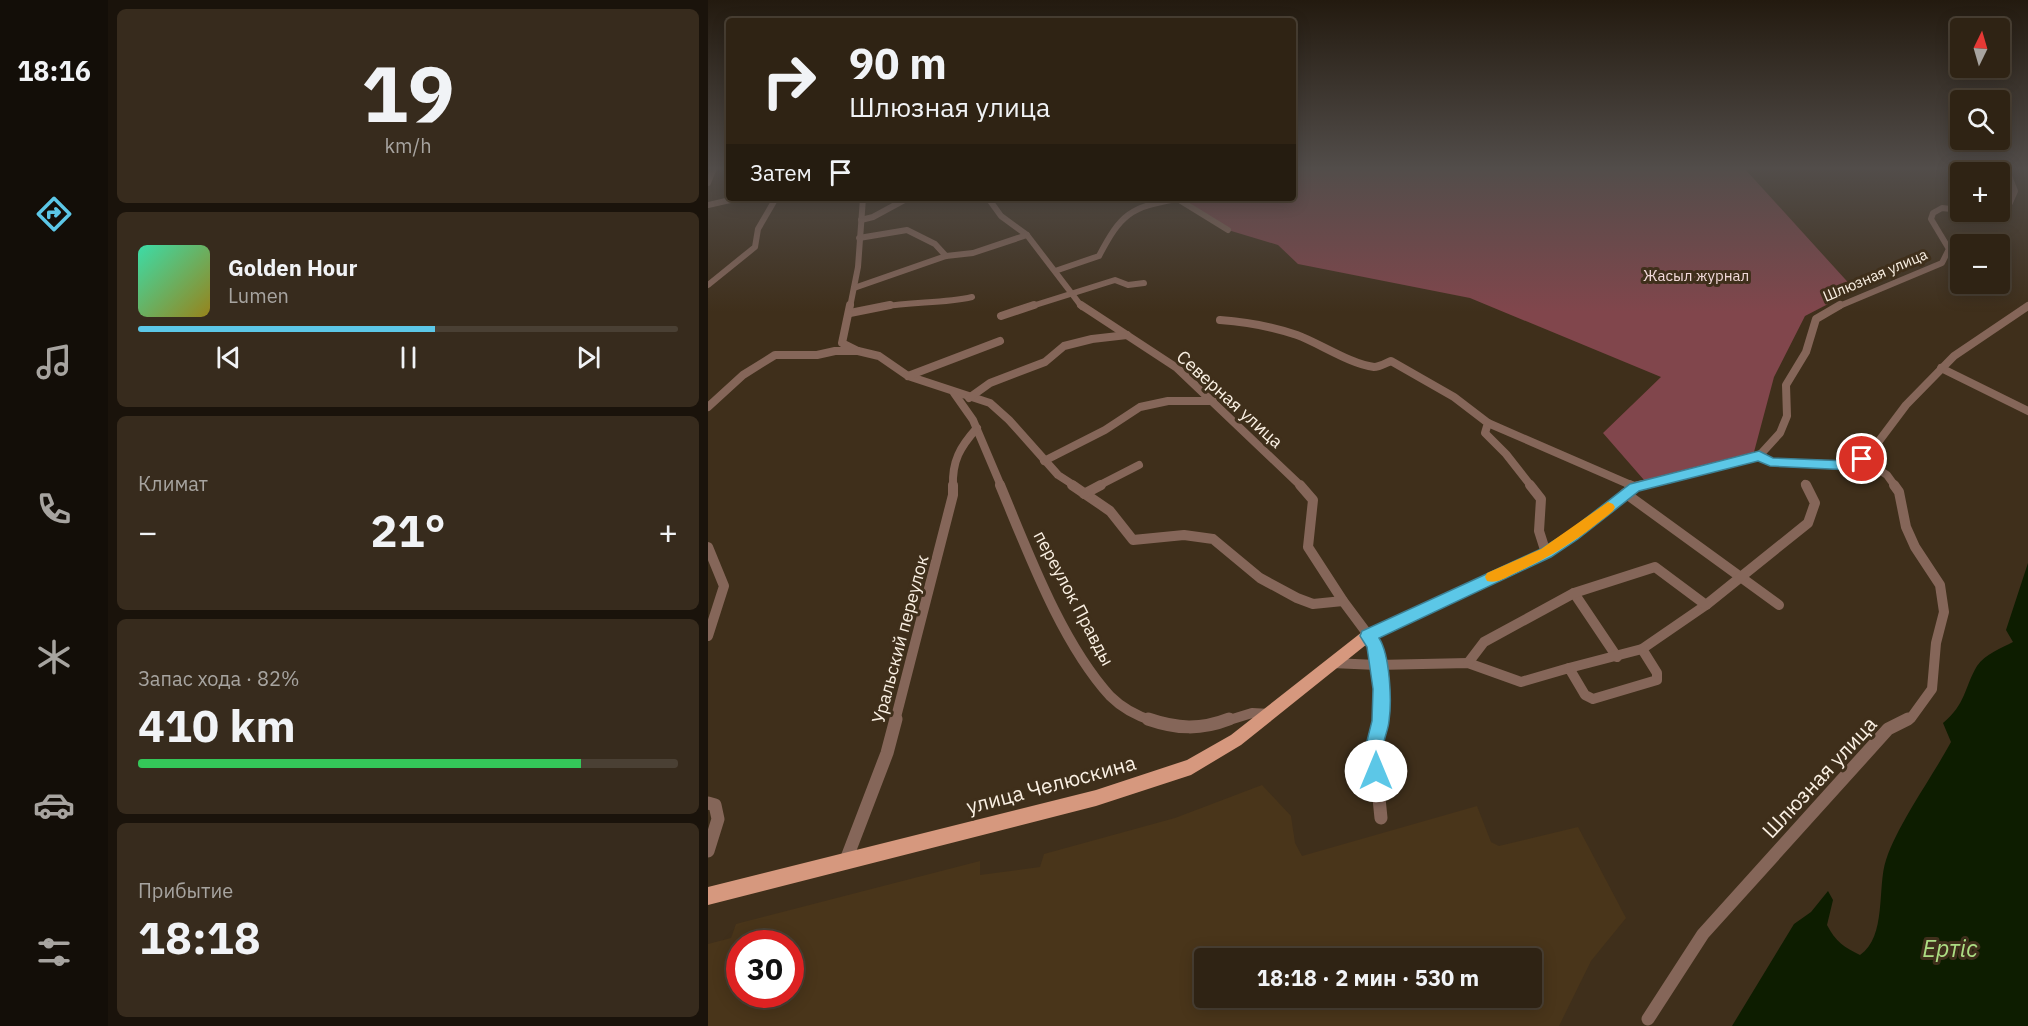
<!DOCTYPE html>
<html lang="ru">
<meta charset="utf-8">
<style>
:root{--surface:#2f2314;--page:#372b1d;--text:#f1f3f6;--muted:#a7a4a0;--line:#4a4034;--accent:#5cc7e7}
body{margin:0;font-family:"IBM Plex Sans",sans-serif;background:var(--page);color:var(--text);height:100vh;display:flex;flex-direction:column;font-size:22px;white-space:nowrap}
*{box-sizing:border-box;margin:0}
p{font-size:20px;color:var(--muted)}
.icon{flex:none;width:33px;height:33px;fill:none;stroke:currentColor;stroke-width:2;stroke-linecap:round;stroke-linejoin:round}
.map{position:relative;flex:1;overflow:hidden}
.drawer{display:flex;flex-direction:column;gap:9px;padding:9px;background:#1a130b;width:600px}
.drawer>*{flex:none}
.banner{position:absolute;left:18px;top:18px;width:570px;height:183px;border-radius:6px;box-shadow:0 3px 15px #0003,0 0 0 2px var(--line);background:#2f2314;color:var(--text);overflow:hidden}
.needle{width:39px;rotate:5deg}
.tools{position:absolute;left:1242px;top:18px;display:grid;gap:12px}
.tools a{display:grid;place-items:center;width:60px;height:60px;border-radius:6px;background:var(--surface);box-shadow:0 3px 15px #0003,0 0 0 2px var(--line);font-size:30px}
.speed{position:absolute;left:18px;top:930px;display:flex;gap:12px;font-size:30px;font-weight:700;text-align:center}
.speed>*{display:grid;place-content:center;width:78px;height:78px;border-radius:50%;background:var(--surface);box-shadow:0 3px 15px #0003,0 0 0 2px var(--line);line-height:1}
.speed .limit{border:9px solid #d22;background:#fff;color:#111}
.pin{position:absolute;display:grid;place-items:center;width:51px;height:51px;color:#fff;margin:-26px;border:3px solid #fff;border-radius:50%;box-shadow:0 2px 6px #0007}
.me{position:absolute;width:66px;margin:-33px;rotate:0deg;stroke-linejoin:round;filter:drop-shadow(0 0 4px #0008)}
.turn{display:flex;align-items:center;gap:21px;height:126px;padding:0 24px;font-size:27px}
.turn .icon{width:78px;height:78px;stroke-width:2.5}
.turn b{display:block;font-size:42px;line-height:51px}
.then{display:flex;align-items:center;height:57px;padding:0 24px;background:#0003;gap:12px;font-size:22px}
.big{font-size:45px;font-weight:700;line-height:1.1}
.drawer .card{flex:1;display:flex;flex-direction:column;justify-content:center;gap:9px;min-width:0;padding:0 21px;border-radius:9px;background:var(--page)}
.drawer .dial{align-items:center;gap:0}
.dial b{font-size:78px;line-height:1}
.song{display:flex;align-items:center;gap:18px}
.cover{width:72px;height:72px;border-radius:9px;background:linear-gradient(135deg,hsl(160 70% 55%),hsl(50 70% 35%))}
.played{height:6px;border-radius:3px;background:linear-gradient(90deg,var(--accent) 55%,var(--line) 55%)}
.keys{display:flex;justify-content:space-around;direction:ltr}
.heat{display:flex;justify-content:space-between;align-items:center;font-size:33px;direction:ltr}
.charge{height:9px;border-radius:4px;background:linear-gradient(90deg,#34c759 82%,var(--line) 0)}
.trip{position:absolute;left:486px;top:948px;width:348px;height:60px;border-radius:6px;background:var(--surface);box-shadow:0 3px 15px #0003,0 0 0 2px var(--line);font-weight:700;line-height:60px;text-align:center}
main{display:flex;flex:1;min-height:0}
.dock{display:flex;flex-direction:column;width:108px;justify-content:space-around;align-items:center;background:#130e08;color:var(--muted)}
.dock .icon{width:42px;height:42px}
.dock .on{color:var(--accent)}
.dock b{font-size:27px;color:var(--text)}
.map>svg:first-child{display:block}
.built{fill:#49351a;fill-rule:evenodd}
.green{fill:#81464c}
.water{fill:#0d1d00}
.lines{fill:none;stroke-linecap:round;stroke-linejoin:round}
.minor-far3{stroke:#856659;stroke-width:6}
.minor-far2{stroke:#856659;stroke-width:8}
.minor-far1{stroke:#856659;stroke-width:10}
.minor{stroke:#856659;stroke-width:13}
.major{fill:#d6987e;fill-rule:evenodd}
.route{fill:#5cc7e7;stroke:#3c8196;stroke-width:1.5}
.slow{fill:#f59e0b}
.labels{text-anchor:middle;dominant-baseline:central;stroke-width:6;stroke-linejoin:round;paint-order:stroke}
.far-park-label{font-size:15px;fill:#f2dadb;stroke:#3f2f1b}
.far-street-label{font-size:15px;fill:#faf0e3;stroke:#3f2f1b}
.street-label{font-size:18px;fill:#faf0e3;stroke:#3f2f1b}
.near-street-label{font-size:21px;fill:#faf0e3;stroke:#3f2f1b}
.near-water-label{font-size:24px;font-style:italic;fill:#acdd83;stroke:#3f2f1b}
</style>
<main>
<nav class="dock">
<b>18:16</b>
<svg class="icon on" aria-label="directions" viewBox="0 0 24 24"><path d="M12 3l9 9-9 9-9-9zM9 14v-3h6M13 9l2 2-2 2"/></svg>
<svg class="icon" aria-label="music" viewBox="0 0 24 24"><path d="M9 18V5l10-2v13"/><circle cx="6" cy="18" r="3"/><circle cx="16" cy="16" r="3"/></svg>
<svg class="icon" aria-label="phone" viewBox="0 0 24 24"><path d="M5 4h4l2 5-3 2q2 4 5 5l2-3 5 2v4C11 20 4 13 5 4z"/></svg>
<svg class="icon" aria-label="climate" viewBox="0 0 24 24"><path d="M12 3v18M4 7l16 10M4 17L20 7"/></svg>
<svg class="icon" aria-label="car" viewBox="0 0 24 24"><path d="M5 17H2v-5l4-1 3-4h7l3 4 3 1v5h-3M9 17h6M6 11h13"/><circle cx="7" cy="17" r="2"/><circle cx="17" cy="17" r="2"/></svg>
<svg class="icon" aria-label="filters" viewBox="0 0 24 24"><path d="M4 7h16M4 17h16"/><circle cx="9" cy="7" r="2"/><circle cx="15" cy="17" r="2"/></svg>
</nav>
<section class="drawer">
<div class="card dial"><b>19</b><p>km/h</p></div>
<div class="card">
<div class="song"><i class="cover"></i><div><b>Golden Hour</b><p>Lumen</p></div></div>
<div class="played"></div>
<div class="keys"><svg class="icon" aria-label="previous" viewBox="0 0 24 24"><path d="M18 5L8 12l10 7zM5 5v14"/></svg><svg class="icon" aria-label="pause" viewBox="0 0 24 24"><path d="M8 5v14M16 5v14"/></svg><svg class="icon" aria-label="next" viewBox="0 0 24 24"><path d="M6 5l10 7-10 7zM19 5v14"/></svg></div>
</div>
<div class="card"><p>Климат</p>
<div class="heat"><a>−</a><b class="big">21°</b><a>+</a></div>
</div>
<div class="card"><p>Запас хода · 82%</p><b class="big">410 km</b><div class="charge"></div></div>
<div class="card"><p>Прибытие</p><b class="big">18:18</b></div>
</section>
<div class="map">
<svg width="1320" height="1026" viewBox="0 0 1320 1026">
<rect width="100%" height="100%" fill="#3f2f1b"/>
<!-- built -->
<path class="built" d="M554,785L583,816L587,843L594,856L769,806L783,842L791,846L870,827L918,918L883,961L851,1026H0V944L23,938L28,924L272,861V875L332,867L336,854L467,818ZM32,944H82V994H32ZM496,958H824V998H496Z"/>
<!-- green -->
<polygon class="green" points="585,168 1036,168 1147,290 1097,316 1066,377 1046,452 936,480 895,433 953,377 762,298 590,264 570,245 520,230 474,198 585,198"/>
<!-- water -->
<path class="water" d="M1320,563V1026H1024L1086,924L1103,912L1120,891L1125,900L1119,925C1127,941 1137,948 1152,955C1179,937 1169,886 1178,860C1191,822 1223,779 1243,742L1235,723C1258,704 1256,688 1269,666C1277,654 1294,648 1305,642L1298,630Z"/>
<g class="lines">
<!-- minor-far3 -->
<g class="minor-far3">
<polyline points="0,183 6,168"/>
<polyline points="280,198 293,216 319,235 374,307"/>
<polyline points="468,198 520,230"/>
<polyline points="0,205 31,198"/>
<polyline points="1292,210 1300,207 1307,191 1298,168"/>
<polyline points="1261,212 1284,212"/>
<polyline points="153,220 165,217 200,198"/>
<polyline points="151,238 199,230 227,244 238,256"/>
<path d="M347,271L391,256C413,214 422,207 469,199"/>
<polyline points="0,285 47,247 50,229 68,198"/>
<polyline points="146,288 238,256 265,253 319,235"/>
<polyline points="142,307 150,267 155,198"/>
<path d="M174,307C204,301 234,304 264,297"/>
<polyline points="321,307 407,280 420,285 436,283"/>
<polyline points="1129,307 1234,263 1241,249 1223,219 1225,213 1234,208 1252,210"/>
</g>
<!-- minor-far2 -->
<g class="minor-far2">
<polyline points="373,305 469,368 593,486"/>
<polyline points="142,313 182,305"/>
<polyline points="293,316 326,305"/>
<path d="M512,320C539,322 563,326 589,335C611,343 642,364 666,367C671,367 678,363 683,361L746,397L780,423L777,433L798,454L823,486"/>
<polyline points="150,351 171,356 200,376 282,403 301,420 350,475 367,486"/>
<polyline points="1233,368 1320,411"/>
<polyline points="200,376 292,341"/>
<polyline points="246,393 265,420 293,486"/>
<polyline points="261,398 282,383 337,362 356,346 384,339 419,335"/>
<polyline points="0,407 35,375 67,355 109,355 127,351 150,351 134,343 142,305"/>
<polyline points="780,423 925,486"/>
<polyline points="1051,456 1062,462 1143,465 1159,457 1198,405 1246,356 1320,306"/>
<polyline points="1154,459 1179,475 1187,486"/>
<polyline points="336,461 397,430 432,407 460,401 505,401"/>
<polyline points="1097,484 1099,486"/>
<path d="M245,486C244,461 252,447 269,428"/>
<polyline points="390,486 431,465"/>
<polyline points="928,486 1051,456 1072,433 1079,416 1078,385 1098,352 1108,319 1132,305"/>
</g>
<!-- minor-far1 -->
<g class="minor-far1">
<path d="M292,485C320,552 353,642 402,696C414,708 429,716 445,721"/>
<polyline points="364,485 402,511 425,540 476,535 505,539 552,578 589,598 605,604 635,601"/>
<polyline points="592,485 605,500 600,547 635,601 667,644 674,689 673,721"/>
<polyline points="822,485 833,499 831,531 838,553"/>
<polyline points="921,485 926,487"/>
<polyline points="1186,485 1191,492 1198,527 1207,547 1232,585 1236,612 1228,643 1224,689 1203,718 1197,721"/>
<polyline points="917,493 1071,605"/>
<polyline points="376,494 393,485"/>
<polyline points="0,547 16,586 0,636"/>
<polyline points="866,593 909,657"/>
<polyline points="659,636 838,553 865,536 926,487 934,485"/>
<polyline points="624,663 669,665 760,663 813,682 861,668 877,695 885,699 949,680 949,673 934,649 998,605 1100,523 1107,503 1098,485"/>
<polyline points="760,663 776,642 866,593 947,567 998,605"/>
<polyline points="861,668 934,649"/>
<polyline points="187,721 245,495 245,485"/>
<polyline points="518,721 544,713 562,714"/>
</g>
<!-- minor -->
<g class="minor">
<path d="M440,719C469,729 493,730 521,719"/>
<polyline points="0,803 7,805 10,819 0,851"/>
<polyline points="673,818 666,749 673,719"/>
<polyline points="138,860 179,753 188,719"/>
<polyline points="940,1019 995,934 1180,729 1200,719"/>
</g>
<!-- major -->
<polygon class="major" points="659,630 664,632 666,636 664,640 533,745 483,775 388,806 0,905 0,887 388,790 479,760 523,735 654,632"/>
</g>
<!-- sky -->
<linearGradient id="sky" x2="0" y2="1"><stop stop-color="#231a0f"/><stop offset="0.54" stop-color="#524d4a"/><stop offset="1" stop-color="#524d4a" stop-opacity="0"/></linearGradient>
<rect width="1320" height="312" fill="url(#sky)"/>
<!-- route -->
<path class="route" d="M1051,451L1065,458L1141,461L1154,455L1160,459L1143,470L1062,466L1050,461L931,491L870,539L843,557L671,638C682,655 684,701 681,721C680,731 675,740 675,749C674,759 678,767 674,777L668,779L661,777L657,749L664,721L665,689L659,647L652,636L654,631L833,549L860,532L922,484Z"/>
<!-- slow -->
<path class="slow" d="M900,502L905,504L907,507L905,511C871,539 845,556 805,574C797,578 788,584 779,581L777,577L779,573L833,549Z"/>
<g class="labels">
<!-- far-park labels -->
<g class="far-park-label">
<text x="988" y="275">Жасыл журнал</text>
</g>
<!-- far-street labels -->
<g class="far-street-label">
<text transform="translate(1167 275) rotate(-23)">Шлюзная улица</text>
</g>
<!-- street labels -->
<g class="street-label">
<text transform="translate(522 399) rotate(42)">Северная улица</text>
<text transform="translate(366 598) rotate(62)">переулок Правды</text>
<text transform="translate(192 639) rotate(-75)">Уральский переулок</text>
</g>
<!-- near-street labels -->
<g class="near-street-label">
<text transform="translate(1111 777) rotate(-47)">Шлюзная улица</text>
<text transform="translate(343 784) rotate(-15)">улица Челюскина</text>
</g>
<!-- near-water labels -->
<g class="near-water-label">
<text x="1242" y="948">Ертіс</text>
</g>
</g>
</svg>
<div class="tools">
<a><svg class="needle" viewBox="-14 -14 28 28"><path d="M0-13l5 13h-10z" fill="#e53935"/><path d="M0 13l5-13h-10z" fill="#a7a4a0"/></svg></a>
<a><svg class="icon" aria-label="search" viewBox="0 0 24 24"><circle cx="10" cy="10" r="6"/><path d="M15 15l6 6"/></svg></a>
<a>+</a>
<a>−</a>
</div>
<div class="speed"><div class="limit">30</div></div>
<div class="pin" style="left:1154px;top:459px;background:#d93025"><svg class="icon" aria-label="arrive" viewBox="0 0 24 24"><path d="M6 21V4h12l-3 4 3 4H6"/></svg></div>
<svg class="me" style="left:668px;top:771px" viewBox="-20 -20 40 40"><circle r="19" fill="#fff"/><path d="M0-13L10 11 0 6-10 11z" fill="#5cc7e7"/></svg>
<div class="trip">18:18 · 2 мин · 530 m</div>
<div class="banner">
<div class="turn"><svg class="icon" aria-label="right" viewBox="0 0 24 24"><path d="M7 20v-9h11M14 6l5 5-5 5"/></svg><div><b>90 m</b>Шлюзная улица</div></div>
<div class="then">Затем<svg class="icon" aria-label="arrive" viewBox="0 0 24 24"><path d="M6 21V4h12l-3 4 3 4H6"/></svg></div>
</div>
</div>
</main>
